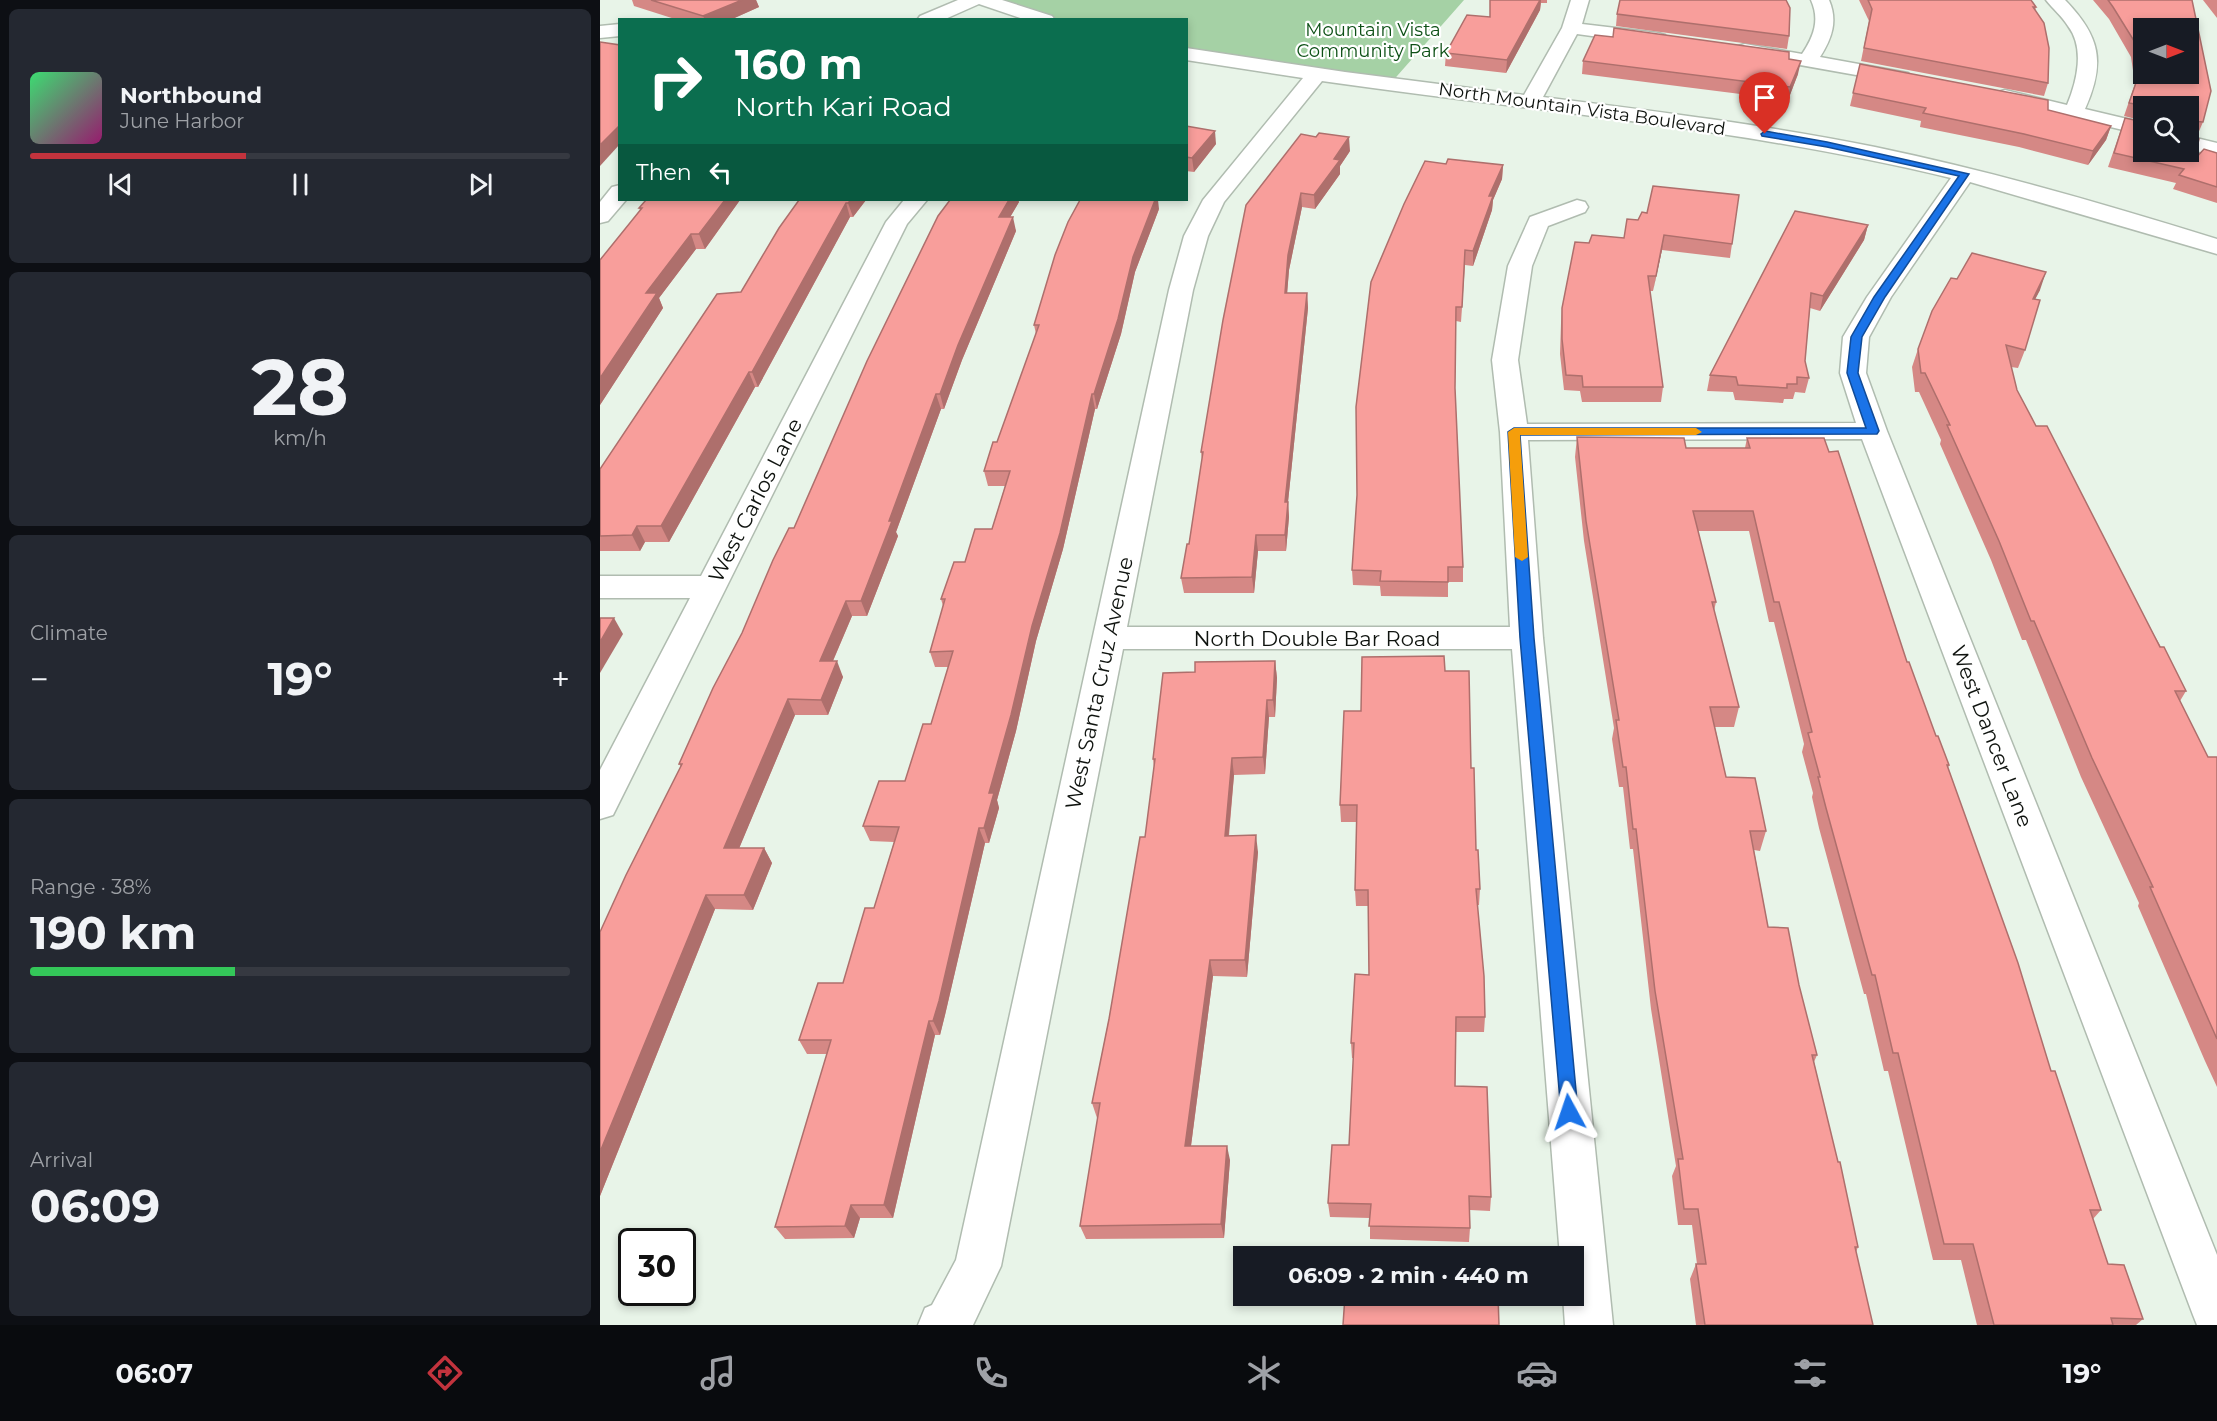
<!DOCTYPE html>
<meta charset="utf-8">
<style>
:root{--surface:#171b24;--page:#242831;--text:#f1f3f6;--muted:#9ea1a6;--line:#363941;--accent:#c2333d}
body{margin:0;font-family:Montserrat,sans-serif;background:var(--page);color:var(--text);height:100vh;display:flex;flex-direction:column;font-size:22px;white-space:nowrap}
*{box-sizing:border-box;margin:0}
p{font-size:20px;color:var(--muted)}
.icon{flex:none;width:33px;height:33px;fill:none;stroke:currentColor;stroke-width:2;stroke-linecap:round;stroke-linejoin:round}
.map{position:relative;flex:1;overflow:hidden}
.panel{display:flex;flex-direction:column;gap:9px;padding:9px;background:#0d0f14;width:600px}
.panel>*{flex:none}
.top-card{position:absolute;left:18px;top:18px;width:570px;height:183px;border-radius:0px;box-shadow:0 3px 9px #0003;background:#0b6e4f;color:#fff;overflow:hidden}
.needle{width:39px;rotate:90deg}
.controls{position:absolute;left:1533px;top:18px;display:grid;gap:12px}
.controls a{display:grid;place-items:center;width:66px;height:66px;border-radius:0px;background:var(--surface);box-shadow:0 3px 9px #0003;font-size:30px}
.speed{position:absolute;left:18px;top:1228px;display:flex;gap:12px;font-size:30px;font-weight:700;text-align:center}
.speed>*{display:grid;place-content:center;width:78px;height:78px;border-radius:50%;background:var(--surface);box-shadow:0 3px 9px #0003;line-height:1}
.speed .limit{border:3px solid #111;border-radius:9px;background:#fff;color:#111}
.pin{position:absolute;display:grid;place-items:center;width:51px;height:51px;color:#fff;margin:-62px -26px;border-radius:50% 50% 50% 0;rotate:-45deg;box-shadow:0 0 6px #0007}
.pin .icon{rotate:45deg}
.me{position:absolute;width:66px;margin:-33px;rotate:355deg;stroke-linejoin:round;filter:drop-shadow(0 0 4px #0008)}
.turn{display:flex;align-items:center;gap:21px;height:126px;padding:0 18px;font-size:27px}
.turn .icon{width:78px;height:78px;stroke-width:2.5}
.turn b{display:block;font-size:42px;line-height:51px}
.then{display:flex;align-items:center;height:57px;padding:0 18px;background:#0003;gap:12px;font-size:22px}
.big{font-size:45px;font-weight:700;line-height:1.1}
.panel .tile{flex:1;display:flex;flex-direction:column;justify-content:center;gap:9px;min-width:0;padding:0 21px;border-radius:9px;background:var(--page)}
.panel .dial{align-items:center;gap:0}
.dial b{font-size:78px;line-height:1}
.song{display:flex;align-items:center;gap:18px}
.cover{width:72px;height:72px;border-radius:9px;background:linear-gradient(135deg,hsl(140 70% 55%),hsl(320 70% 35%))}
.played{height:6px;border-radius:3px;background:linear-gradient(90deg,var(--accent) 40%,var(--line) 40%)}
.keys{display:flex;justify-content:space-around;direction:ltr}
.heat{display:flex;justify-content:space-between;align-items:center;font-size:33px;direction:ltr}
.charge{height:9px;border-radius:4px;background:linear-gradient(90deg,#34c759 38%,var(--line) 0)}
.trip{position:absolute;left:633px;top:1246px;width:351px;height:60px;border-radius:0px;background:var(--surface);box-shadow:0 3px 9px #0003;font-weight:700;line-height:60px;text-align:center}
.tab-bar{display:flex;height:96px;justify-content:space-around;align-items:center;background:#090b0e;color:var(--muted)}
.tab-bar .icon{width:42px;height:42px}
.tab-bar .on{color:var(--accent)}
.tab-bar b{font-size:27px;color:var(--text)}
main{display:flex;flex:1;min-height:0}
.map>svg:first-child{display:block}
.green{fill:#a5d1a5}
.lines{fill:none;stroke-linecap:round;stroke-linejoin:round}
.minor-casing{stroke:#b0bcb0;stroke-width:3}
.minor{fill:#fff;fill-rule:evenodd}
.wall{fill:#d58885}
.shaded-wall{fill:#ae6f6c}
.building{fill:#f89e9b;stroke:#ae6f6c;stroke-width:1.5;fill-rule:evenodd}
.route{fill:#1a73e8;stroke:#114b97;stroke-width:1.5}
.slow{fill:#f59e0b}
.labels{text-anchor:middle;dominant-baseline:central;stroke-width:4.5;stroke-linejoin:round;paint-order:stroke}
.far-park-label{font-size:18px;fill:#0d5016;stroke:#fff}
.far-street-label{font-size:18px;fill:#0f130f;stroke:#fff}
.street-label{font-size:21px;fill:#0f130f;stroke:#fff}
</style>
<main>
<section class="panel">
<div class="tile">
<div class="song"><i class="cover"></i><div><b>Northbound</b><p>June Harbor</p></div></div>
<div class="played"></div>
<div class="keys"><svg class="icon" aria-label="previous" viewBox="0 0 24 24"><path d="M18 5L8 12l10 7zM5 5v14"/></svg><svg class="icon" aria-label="pause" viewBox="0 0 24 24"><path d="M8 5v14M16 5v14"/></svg><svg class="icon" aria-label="next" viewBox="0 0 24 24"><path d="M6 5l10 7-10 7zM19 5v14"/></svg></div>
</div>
<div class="tile dial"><b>28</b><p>km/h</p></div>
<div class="tile"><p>Climate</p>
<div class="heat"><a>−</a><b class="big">19°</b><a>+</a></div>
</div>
<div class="tile"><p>Range · 38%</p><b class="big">190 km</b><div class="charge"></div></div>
<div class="tile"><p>Arrival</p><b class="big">06:09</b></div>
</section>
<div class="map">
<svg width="1617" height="1325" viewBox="0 0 1617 1325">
<rect width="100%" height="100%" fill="#e8f4e8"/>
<!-- green -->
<polygon class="green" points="384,0 864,0 790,84 587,54 586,20 446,19"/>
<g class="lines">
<defs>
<g id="minor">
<polygon points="358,0 402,0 452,16 455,20 426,20 379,4 343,20 317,20 320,16"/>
<path d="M971,0H989L982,24L1058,33L1065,35L1067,39L1065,43L1058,45L977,34L943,97C1054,111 1166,125 1275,147C1391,171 1504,204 1617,239V254L1370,182L1291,297L1269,337L1266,373L1287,431L1617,1255V1325H1597L1593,1315L1262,439L928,440L943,638L1013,1325H965L963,1296H974V1257H960L912,649H523L401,1266L373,1325H318L325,1308L332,1305L356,1260L569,290L584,236L603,200L703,78L586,60V48L745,72L924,95L962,28ZM722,81C932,111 1144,128 1351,178L1267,297L1243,337L1240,373L1256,423L927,424L918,360L932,266L948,226L985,212L988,207L985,202L977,200L930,217L908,266L892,360L900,432L910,627H527L593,290L608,236L624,202Z"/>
<path d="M1211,0H1229C1238,21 1232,38 1220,57L1308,73L1311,77L1308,81L1301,83L1138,54L1135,50L1138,46L1145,44L1202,54C1214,36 1220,20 1211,0Z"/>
<path d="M1446,0H1465C1500,36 1506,62 1485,109L1544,123V135L1398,100L1395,96L1398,92L1405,90L1467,105C1477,81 1485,48 1468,26C1462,16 1453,9 1446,0Z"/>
<polygon points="20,24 20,36 0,38 0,26"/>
<polygon points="1588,136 1617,143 1617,156 1588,149"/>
<polygon points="20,185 20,200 26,200 8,221 0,223 0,202 12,187"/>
<polygon points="304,200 327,200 307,224 13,815 0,819 0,770 90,598 0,598 0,576 101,576 286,222"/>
</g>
</defs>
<!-- minor casing -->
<use href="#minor" class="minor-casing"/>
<!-- minor -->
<use href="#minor" class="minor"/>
</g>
<!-- wall -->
<g class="wall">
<polygon points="32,0 156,0 159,7 130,20 78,20 34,6"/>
<polygon points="890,0 947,0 947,3 941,3 940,10 906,73 845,66 846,53 890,17"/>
<polygon points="1259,0 1431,0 1436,7 1435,11 1448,83 1444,96 1261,61 1269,21"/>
<polygon points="1493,0 1592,0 1603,122 1597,136 1591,135 1594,160 1617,153 1617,203 1573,189 1576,183 1508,167 1525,118 1544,152 1588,106 1544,106 1544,121 1524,116 1535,84 1531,57 1509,19"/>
<polygon points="1603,0 1617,0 1617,18"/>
<polygon points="1017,14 1189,36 1187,49 1016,26"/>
<polygon points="1189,59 1198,74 1188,100 982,74 983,61"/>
<polygon points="1260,64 1448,110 1511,126 1506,140 1488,165 1419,147 1320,127 1321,121 1250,106"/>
<polygon points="586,126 616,144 594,172 586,171"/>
<polygon points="750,151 740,166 740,174 715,209 702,207 689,270 687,293 707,293 708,308 688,502 689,517 686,551 658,551 654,593 584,593 581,578 589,544 602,460 601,452 646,205"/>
<polygon points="846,164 903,165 902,179 893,200 892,210 873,266 865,265 861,322 856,321 855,388 863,567 863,582 848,582 848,597 781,596 780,586 753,585 752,570"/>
<polygon points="140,200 105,249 96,249 59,298 63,308 0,405 40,210 39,208"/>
<polygon points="199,200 266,200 253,217 250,217 158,387 155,387 69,542 45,542 40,551 0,551 0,469 141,292"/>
<polygon points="350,200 418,200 419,202 410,217 416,231 362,360 344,409 341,409 296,532 298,536 267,616 252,616 233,661 243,677 228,715 195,715 139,848 164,848 172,863 153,910 115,909 0,1196 0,932 81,767 79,764 194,528"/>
<polygon points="559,209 535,272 521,334 497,409 495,409 463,549 436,641 416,731 397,800 399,808 389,843 385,843 345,1015 340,1035 335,1035 293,1218 260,1218 254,1238 185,1239 175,1227 227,1054 207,1054 199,1040 243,983 274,908 294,842 270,841 263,826 305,781 331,724 348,667 335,667 330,652 343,606 341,599 365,562 392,529 405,486 388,486 384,471 397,442 436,334 434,325"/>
<polygon points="1038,220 1132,244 1130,258 1062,250 1053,291 1050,291 1063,387 1061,402 982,402 980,391 964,390 960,354 961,323 962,308 989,243 1024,238"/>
<polygon points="1268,225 1264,240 1220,311 1210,308 1205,361 1209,378 1205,393 1195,392 1193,399 1184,399 1183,403 1135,400 1133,392 1107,391 1110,375"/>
<polygon points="1357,279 1440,290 1435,299 1425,350 1418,368 1411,367 1417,390 1436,426 1586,691 1580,701 1608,757 1617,757 1617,1087 1605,1061 1538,906 1539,903 1481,777 1426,640 1422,640 1391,560 1340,444 1341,440 1319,392 1315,392 1312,367 1318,349"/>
<polygon points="977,437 1086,448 1145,448 1147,438 1307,662 1336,736 1349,765 1348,768 1451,1071 1501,1210 1493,1219 1508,1264 1543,1319 1536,1325 1377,1325 1361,1260 1333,1260 1288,1071 1284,1071 1266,994 1264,994 1219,828 1212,797 1213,793 1202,752 1204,744 1174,622 1169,622 1149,531 1098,531 1116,602 1114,611 1139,707 1134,727 1115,727 1126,777 1166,831 1160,851 1154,850 1168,927 1199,985 1217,1055 1214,1062 1258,1247 1256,1252 1273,1325 1096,1325 1090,1279 1096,1264 1097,1264 1092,1225 1078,1225 1072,1176 1076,1166 1051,1009 1033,849 1030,849 1023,787 1019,787 1012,739 1014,728 984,541 975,457"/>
<polygon points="675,661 677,678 675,717 669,717 665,774 634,775 629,836 658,852 647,977 613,976 591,1146 630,1160 624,1238 486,1239 480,1226 498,1118 497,1118 492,1103 545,837 554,767 553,759 595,672"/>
<polygon points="845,671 871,768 876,850 880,889 879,905 877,905 885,1017 884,1032 856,1032 855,1086 891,1197 890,1211 870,1210 870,1228 869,1242 770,1239 770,1218 730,1217 728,1203 749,1145 754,1058 752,1058 751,1043 769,975 768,906 756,906 755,890 757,822 741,822 740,805 761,711"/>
</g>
<!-- shaded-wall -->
<g class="shaded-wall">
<polygon points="142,0 156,0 159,7 130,20 105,20 103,16"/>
<polygon points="940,0 941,0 940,10 906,73 907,60"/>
<polygon points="1201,61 1198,74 1188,100 1190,87"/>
<polygon points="20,125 20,144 0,166 0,145"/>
<polygon points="1511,126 1506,140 1488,165 1493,151"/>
<polygon points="615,131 616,144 594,172 592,158"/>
<polygon points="749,137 750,151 740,166 740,174 715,209 714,195 734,159"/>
<polygon points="903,165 902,179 893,200 892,210 873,266 873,251 889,196"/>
<polygon points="701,193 702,207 689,270 686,308 685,293 688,255"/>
<polygon points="125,200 140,200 105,249 99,234"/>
<polygon points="251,200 266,200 253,217 248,203"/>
<polygon points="409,200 418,200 419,202 402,231 399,217"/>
<polygon points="555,200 558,200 559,209 535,272 521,334 497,409 494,394 533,257"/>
<polygon points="246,203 250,217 158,387 152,372"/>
<polygon points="413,217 416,231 362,360 344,409 340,394 358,345"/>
<polygon points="1268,225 1264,240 1220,311 1223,296"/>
<polygon points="91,234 96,249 59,298 63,308 0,405 0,378 46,293"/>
<polygon points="1064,235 1062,250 1053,291 1056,276"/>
<polygon points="1446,272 1440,290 1426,317 1433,299"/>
<polygon points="707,293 708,308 688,502 689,517 686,551 685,535 685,502"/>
<polygon points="149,372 155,387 69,542 61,526"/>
<polygon points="336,394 341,409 296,532 298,536 267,616 261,601 289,521"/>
<polygon points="492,394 495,409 463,549 436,641 416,731 397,800 399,808 389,843 384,828 389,793"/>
<polygon points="37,526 45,542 40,551 32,535"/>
<polygon points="656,535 658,551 654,593 652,577"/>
<polygon points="246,601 252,616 226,677 220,661"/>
<polygon points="14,618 23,634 0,673 0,642"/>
<polygon points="237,661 243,677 228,715 221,700"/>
<polygon points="675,661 677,678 675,717 673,700"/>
<polygon points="188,699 195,715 133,863 124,848"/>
<polygon points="667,700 669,717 665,774 663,757"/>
<polygon points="632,758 634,775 627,852 625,836"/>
<polygon points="379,828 385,843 345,1015 340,1035 333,1021"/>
<polygon points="656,835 658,852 647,977 645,960"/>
<polygon points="164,848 172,863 153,910 144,895"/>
<polygon points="106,895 115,909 0,1196 0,1152"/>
<polygon points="610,960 613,976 589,1161 585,1146"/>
<polygon points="329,1021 335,1035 293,1218 284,1205"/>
<polygon points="627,1146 630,1160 624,1238 621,1224"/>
<polygon points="251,1205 260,1218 254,1238 245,1226"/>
</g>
<!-- building -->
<g class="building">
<polygon points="51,0 142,0 103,16"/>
<polygon points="890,0 940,0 907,60 846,53 867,15 890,17"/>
<polygon points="1020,0 1186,0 1190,8 1189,36 1017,14"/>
<polygon points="1268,0 1431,0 1436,7 1433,7 1444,23 1449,48 1448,83 1264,48 1272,9"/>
<path d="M1508,0H1592L1611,91L1603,122L1592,121L1591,135L1599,139L1594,160L1604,149L1617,153V187L1579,175L1584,169L1514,153L1525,118L1544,122V152H1588V106H1545L1529,103L1540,71L1536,44L1513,7ZM1544,28H1588V74H1544Z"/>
<polygon points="1014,28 1189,52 1189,59 1201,61 1190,87 983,61 995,35 1013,37"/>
<polygon points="0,42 20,45 20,125 0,145"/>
<polygon points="1260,64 1448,100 1448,110 1511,126 1493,151 1424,134 1323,113 1326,108 1253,93"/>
<polygon points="586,126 615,131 592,158 586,157"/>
<polygon points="719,133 749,137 734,159 740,160 714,195 701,193 688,255 685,293 707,293 685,502 688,502 685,535 656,535 652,577 581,578 587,544 589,544 603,452 601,452 623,320 646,205 701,134 716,137"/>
<polygon points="848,159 903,165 889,196 893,196 873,251 865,250 862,307 856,307 855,388 863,567 848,567 848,582 780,581 781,571 752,570 757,495 756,407 771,282 804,204 825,161 846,164"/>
<polygon points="1053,186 1139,195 1132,244 1064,235 1056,276 1048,276 1063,387 983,387 982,376 966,375 962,339 962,308 975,242 989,243 992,235 1024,238 1027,219 1038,220 1042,212 1047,213"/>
<polygon points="46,200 125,200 99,234 91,234 46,293 57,293 0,378 0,260 42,208 39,208"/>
<polygon points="199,200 251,200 248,203 246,203 152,372 149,372 61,526 37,526 32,535 0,536 0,469 117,294 141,292 179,228"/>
<polygon points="350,200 409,200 399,217 413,217 358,345 340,394 336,394 289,521 292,521 261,601 246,601 220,661 237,661 221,700 188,699 124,848 164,848 144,895 106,895 0,1152 0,932 26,875 82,764 79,764 113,688 142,633 173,560 189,528 194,528 267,361 338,216"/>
<polygon points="480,200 555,200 533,257 518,319 494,394 492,394 460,533 432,626 411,715 389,793 394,793 384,828 379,828 339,1001 333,1021 329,1021 284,1205 251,1205 245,1226 175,1227 231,1040 199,1040 218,983 243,983 265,908 274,908 299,827 263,826 279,781 305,781 323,724 331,724 353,651 330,652 345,599 341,599 354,562 365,562 375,529 392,529 410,471 384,471 393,442 397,442 439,325 434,325 455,255 468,222"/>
<polygon points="1195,211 1268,225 1223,296 1211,293 1205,361 1209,378 1197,377 1197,384 1187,384 1187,388 1138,385 1136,377 1110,375"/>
<polygon points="1372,253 1446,272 1433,299 1440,300 1425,350 1406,345 1417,390 1436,426 1447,426 1560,647 1564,647 1586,691 1575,691 1608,757 1617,757 1617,1039 1550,887 1553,887 1492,758 1434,621 1431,621 1399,541 1347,425 1350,425 1325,373 1321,373 1318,349 1332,311 1351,278 1357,279"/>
<polygon points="977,437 1084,438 1086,448 1150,448 1147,438 1224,438 1229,452 1238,451 1307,662 1309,662 1336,736 1338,736 1349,765 1347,765 1418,963 1451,1071 1455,1071 1501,1210 1490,1210 1508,1264 1524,1265 1543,1319 1511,1318 1513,1325 1394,1325 1373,1244 1344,1244 1298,1053 1293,1053 1275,975 1272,975 1226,808 1218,777 1220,777 1208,733 1212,732 1179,602 1174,602 1153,511 1093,511 1116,602 1112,602 1139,707 1110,707 1126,777 1155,778 1166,831 1150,831 1168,927 1188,928 1199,985 1217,1055 1212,1055 1238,1162 1240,1162 1258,1247 1255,1247 1273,1325 1105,1325 1096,1264 1106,1264 1098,1209 1084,1209 1078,1159 1083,1159 1055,991 1036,829 1033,829 1026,767 1023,767 1016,720 1019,720 986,521"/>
<polygon points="0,618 14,618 0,642"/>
<polygon points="844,656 845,671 869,671 871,768 874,768 876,850 878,850 880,889 876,889 884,976 885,1017 856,1017 855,1086 887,1087 891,1197 869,1196 870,1228 769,1226 771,1204 728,1203 732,1145 749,1145 754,1043 751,1043 755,974 769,975 768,890 755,890 757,805 740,805 744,711 761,711 762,657"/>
<polygon points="675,661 673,700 667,700 663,757 632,758 625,836 656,835 645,960 610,960 585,1146 627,1146 621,1224 480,1226 500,1103 492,1103 509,1019 540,837 545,837 555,759 553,759 563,673 595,672 595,662"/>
<polygon points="745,1296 898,1296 899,1325 743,1325"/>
</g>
<!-- route -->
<polygon class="route" points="1165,131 1227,142 1369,174 1285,297 1262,337 1258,373 1279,431 1277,434 920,435 934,638 978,1112 976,1118 969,1120 963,1118 961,1112 920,638 908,432 914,428 1266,428 1247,373 1251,337 1274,297 1359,176 1227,147 1162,136 1161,134"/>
<!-- slow -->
<polygon class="slow" points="914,428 1096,428 1102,432 1096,435 920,435 928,557 922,561 915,557 908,432"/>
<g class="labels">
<!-- far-park labels -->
<g class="far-park-label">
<text x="773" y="30">Mountain Vista<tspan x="773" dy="21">Community Park</tspan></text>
</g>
<!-- far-street labels -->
<g class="far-street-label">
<text transform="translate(982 109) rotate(8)">North Mountain Vista Boulevard</text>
</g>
<!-- street labels -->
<g class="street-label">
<text transform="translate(155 500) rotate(-63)">West Carlos Lane</text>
<text x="717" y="638">North Double Bar Road</text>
<text transform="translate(499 683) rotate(-78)">West Santa Cruz Avenue</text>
<text transform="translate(1392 736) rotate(69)">West Dancer Lane</text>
</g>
</g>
</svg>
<div class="controls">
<a><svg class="needle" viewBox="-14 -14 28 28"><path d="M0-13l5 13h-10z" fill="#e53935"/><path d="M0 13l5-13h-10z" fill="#9ea1a6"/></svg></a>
<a><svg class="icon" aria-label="search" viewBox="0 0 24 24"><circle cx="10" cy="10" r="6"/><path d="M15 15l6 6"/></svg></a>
</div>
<div class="speed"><div class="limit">30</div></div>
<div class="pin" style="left:1165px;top:134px;background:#d93025"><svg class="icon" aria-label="arrive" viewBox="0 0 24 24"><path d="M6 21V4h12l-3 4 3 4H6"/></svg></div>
<svg class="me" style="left:969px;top:1112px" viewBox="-20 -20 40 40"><path d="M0-17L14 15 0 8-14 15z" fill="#1a73e8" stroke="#fff" stroke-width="4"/></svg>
<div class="trip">06:09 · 2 min · 440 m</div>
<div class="top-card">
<div class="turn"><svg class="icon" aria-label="right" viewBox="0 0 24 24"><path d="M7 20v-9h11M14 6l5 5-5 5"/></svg><div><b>160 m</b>North Kari Road</div></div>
<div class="then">Then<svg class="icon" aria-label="left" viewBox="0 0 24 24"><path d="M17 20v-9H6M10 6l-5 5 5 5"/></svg></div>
</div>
</div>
</main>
<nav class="tab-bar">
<b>06:07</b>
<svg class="icon on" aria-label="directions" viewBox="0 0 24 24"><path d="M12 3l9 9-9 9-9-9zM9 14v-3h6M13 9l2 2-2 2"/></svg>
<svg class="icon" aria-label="music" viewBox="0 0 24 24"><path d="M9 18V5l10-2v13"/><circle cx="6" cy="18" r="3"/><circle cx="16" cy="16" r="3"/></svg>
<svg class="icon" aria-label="phone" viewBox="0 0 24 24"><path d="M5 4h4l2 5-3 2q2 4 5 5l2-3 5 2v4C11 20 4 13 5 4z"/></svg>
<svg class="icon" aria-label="climate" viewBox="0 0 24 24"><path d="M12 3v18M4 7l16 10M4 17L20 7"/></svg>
<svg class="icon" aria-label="car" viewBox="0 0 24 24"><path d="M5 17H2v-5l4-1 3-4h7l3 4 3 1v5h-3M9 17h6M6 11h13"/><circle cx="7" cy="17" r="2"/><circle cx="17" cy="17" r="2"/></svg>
<svg class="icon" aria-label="filters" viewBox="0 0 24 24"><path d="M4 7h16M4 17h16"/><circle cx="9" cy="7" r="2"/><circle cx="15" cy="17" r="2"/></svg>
<b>19°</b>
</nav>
